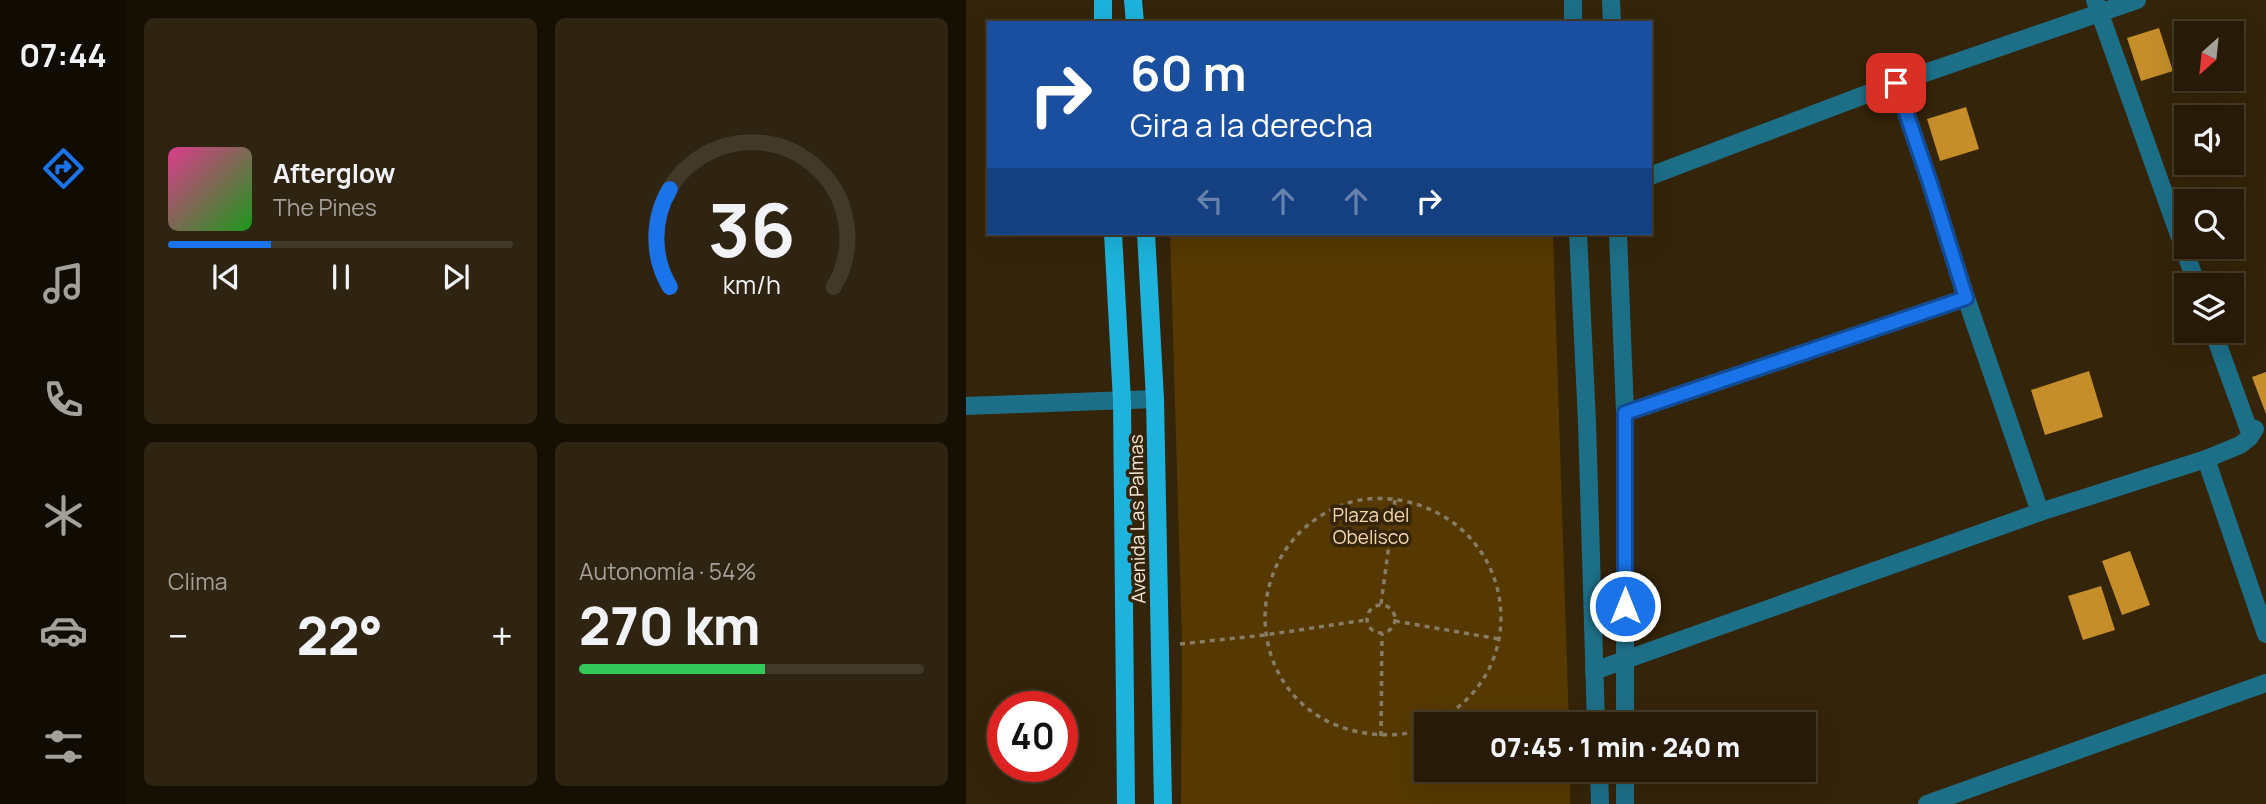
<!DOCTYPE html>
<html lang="es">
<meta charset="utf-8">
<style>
:root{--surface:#271b07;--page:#2f2411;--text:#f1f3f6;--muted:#a4a19b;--line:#433928;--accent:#1a73e8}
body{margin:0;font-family:Manrope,sans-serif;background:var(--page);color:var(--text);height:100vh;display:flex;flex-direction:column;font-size:26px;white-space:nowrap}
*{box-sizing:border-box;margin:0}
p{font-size:23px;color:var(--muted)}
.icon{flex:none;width:38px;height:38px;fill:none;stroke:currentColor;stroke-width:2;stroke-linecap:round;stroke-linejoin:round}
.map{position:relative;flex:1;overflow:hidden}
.details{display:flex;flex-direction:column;gap:18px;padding:18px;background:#150f04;width:840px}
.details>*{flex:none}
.guide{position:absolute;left:21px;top:21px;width:665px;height:214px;border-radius:0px;box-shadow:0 7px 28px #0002,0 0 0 2px var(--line);background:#1a4fa0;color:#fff;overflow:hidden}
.needle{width:46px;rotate:207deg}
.tools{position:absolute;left:1208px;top:21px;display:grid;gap:14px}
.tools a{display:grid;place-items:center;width:70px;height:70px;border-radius:0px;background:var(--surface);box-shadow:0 7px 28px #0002,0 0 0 2px var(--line);font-size:35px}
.speed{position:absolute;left:21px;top:691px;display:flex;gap:14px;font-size:35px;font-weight:700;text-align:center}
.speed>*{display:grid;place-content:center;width:91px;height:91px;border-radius:50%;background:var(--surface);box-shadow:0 7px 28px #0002,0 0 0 2px var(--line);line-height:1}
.speed .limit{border:10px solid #d22;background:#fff;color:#111}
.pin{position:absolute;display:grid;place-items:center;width:60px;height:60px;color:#fff;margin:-30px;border-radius:14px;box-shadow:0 4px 10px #0006}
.me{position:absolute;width:77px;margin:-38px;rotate:0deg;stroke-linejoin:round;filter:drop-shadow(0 0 5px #0008)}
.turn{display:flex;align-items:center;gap:24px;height:147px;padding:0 28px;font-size:32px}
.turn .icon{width:91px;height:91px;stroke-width:2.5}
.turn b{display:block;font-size:49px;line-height:60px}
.lanes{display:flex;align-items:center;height:66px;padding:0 28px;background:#0003;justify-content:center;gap:35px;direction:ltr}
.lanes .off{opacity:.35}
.big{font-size:52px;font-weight:800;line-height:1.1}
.details .widget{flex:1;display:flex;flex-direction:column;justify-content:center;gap:10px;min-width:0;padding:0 24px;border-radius:10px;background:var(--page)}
.details .dial{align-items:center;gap:0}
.dial svg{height:182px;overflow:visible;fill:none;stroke:var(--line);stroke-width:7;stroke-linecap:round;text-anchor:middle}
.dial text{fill:var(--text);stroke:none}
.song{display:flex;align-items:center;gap:21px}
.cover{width:84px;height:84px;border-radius:10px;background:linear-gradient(135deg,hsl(330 70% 55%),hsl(120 70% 35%))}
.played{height:7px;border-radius:4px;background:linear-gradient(90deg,var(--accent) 30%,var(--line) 30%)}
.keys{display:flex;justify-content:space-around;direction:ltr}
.heat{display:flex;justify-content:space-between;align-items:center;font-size:38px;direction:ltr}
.charge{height:10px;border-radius:5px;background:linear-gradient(90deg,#34c759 54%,var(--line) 0)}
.details .tiles{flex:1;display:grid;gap:18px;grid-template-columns:repeat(2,1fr)}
.trip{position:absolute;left:448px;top:712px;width:402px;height:70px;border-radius:0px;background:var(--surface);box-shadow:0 7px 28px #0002,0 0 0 2px var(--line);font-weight:800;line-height:70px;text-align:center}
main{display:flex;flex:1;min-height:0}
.dock{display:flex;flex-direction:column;width:126px;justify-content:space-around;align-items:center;background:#100b03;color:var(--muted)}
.dock .icon{width:49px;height:49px}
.dock .current{color:var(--accent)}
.dock b{font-size:32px;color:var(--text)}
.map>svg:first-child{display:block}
.green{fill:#553901}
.building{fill:#c58e2b}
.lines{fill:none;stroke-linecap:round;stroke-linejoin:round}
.path{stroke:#887b65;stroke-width:3.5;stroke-dasharray:5 5;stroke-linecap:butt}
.minor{stroke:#1d6f88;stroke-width:18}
.major{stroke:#1db3dc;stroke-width:18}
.route-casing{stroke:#114b97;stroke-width:18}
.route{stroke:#1a73e8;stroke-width:12}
.labels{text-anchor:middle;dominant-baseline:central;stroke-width:7;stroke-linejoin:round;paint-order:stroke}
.park-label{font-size:19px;fill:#f4d8ae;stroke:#342409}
.street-label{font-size:19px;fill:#f4e9da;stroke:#342409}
</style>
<main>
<nav class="dock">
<b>07:44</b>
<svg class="icon current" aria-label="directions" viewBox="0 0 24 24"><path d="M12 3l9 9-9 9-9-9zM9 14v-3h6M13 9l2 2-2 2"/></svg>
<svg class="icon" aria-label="music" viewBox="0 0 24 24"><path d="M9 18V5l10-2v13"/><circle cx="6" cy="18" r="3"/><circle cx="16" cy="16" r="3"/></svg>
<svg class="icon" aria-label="phone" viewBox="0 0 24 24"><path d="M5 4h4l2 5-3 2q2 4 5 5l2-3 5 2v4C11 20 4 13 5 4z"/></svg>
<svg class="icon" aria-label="climate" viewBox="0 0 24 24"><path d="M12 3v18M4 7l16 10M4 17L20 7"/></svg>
<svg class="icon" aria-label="car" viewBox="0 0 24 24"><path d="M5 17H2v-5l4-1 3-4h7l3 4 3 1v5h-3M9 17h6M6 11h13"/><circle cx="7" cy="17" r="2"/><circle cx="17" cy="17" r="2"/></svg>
<svg class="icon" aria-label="filters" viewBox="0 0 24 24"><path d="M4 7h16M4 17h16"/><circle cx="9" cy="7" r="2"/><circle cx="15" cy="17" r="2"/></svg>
</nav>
<section class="details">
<div class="tiles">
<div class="widget">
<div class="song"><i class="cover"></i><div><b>Afterglow</b><p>The Pines</p></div></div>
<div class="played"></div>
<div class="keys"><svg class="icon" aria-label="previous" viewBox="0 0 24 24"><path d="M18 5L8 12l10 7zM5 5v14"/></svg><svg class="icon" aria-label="pause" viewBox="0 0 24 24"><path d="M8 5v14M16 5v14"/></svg><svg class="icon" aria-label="next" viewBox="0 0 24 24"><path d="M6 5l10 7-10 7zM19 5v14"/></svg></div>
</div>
<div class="widget dial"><svg viewBox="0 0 100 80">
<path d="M14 69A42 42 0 1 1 86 69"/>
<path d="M14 69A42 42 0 0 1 14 26" stroke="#1a73e8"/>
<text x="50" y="56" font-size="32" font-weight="700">36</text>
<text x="50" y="72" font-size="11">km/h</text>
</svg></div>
<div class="widget"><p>Clima</p>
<div class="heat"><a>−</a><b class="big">22°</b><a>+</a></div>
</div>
<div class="widget"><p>Autonomía · 54%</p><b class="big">270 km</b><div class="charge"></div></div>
</div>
</section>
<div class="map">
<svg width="1300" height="804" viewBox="0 0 1300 804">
<rect width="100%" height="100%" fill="#342409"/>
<!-- green -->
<polygon class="green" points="204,233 587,233 603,724 460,724 460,770 604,770 604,804 215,804 216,643"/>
<!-- building -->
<g class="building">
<polygon points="1193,28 1207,71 1175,81 1161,38"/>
<polygon points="1000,107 1013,149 974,161 961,119"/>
<polygon points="1123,371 1137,417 1079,435 1065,390"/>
<polygon points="1300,372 1300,414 1286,377"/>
<polygon points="1164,551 1184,605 1156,615 1136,561"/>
<polygon points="1135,586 1149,630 1117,640 1102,596"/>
</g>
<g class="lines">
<!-- path -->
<g class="path">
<polyline points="415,604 429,500"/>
<circle cx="415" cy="619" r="14"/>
<polyline points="429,621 533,639"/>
<polyline points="214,644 299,635 400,620"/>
<path d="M460,727C439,737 415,736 393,732C276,708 266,549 376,505C393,498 416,497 433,500C551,521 573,673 465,724"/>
<polyline points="415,736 416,633"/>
</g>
<!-- minor -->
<g class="minor">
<polyline points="607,0 607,23"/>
<polyline points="645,0 646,23"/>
<polyline points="1129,0 1231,285"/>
<polyline points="930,83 964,183 1000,298 1074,512"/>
<polyline points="684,176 930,83 1171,0"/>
<polyline points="612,233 621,422 630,724"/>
<polyline points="652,233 659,413 659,724"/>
<polyline points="0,406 189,399"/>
<polyline points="659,413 1000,298"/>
<polyline points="1240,459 1300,634"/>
<polyline points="628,671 1074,512 1240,459 1274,445 1283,438 1289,429 1284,433 1247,331"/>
<polyline points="633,770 634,804"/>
<polyline points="659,770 659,804"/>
<polyline points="961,804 1300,683"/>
</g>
<!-- major -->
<g class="major">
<polyline points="167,0 169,23"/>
<polyline points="137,23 137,0"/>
<polyline points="147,233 156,401 160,804"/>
<polyline points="180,233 189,399 197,804"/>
</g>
</g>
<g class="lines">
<defs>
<polyline id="route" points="659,606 659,413 1000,298 964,183 930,83"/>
</defs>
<!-- route casing -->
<use href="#route" class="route-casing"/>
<!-- route -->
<use href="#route" class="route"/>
</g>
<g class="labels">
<!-- park labels -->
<g class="park-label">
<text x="405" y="515">Plaza del<tspan x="405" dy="22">Obelisco</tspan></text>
</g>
<!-- street labels -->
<g class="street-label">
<text transform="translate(171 519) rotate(-91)">Avenida Las Palmas</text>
</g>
</g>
</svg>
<div class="tools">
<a><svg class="needle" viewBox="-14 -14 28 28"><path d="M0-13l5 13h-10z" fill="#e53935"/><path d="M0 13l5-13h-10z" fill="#a4a19b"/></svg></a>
<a><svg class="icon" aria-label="sound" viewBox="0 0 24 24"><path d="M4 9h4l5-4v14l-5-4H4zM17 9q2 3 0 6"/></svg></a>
<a><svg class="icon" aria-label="search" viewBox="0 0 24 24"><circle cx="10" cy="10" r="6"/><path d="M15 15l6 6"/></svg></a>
<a><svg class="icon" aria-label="layers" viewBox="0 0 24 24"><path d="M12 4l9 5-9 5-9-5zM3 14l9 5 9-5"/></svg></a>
</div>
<div class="speed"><div class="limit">40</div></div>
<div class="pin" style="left:930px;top:83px;background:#d93025"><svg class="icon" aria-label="arrive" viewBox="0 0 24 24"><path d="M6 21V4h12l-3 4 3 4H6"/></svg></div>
<svg class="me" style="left:659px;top:606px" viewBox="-20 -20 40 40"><circle r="17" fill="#1a73e8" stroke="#fff" stroke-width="3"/><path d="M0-11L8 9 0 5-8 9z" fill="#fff"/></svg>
<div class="trip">07:45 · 1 min · 240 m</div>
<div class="guide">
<div class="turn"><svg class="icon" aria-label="right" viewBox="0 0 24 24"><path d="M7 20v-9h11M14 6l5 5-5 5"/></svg><div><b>60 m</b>Gira a la derecha</div></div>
<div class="lanes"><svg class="icon off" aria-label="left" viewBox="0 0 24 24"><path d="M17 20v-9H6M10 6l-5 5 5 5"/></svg><svg class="icon off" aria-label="ahead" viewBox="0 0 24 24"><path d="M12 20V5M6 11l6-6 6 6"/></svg><svg class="icon off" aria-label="ahead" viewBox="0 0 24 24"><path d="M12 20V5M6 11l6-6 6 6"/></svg><svg class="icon" aria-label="right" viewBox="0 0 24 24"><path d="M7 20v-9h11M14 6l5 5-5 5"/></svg></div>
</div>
</div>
</main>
